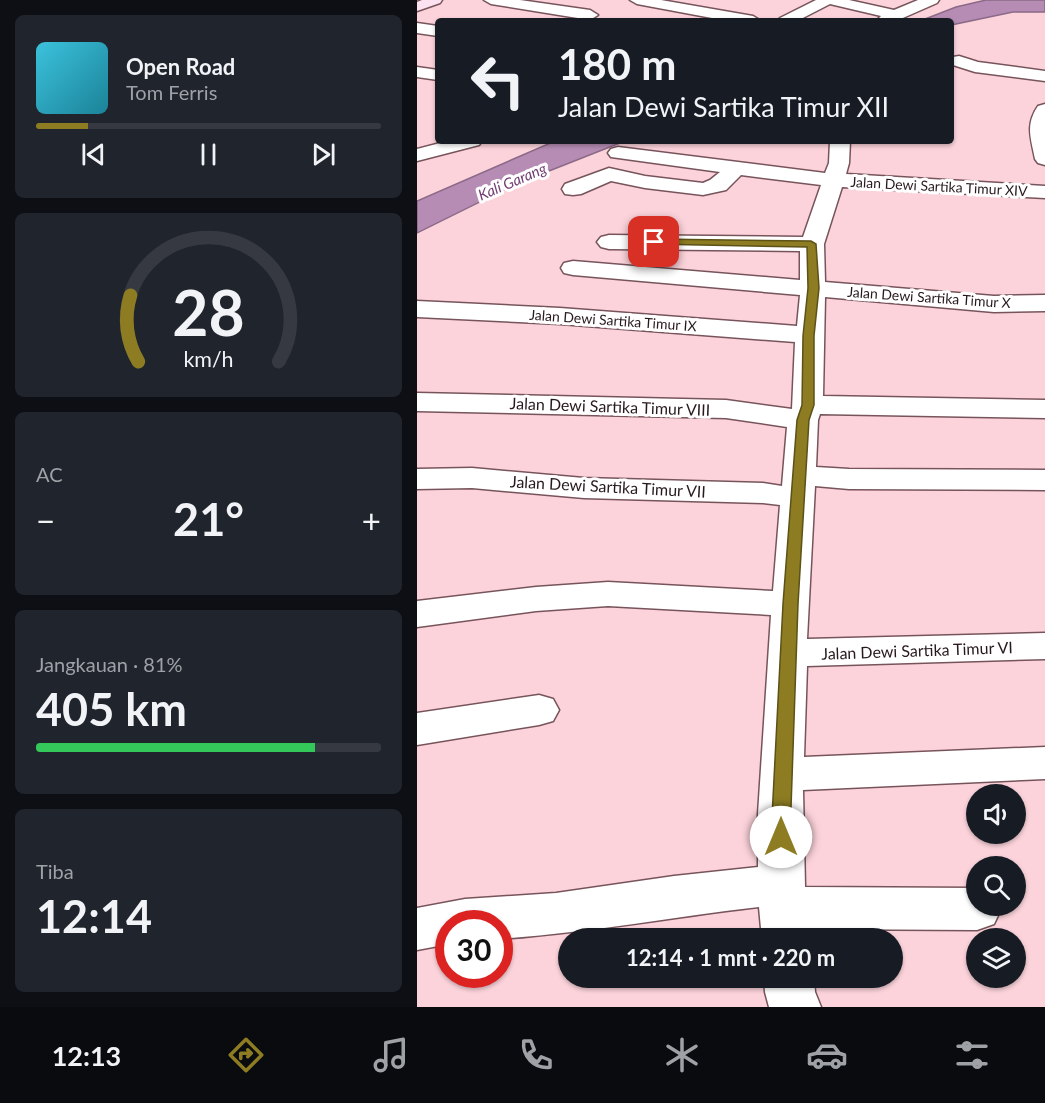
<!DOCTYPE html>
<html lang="id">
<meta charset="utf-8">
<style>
:root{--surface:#171b24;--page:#20242c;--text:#f1f3f6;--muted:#9ea1a6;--line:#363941;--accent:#8d7c22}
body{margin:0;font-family:Lato,sans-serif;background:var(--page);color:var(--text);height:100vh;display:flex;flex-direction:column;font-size:22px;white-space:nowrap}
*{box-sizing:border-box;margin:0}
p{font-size:20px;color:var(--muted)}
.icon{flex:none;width:33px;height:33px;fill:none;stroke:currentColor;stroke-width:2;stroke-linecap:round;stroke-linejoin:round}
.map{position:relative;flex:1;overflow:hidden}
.sheet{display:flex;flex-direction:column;gap:15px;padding:15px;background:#0d0f14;width:417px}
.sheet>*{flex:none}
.top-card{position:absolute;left:18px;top:18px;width:519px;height:126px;border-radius:6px;box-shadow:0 2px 4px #0004;background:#171b24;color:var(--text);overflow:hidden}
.fabs{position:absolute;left:549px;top:784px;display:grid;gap:12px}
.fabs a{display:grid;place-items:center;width:60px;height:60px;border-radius:50%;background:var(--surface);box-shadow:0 2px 4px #0004;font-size:30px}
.speed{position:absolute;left:18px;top:910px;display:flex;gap:12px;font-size:30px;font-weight:700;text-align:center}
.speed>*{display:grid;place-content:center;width:78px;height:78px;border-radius:50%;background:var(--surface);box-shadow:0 2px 4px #0004;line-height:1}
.speed .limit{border:9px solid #d22;background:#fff;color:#111}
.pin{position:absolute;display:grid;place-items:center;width:51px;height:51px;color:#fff;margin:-26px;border-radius:12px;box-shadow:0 3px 9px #0006}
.me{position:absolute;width:66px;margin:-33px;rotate:0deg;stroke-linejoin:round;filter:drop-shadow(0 0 4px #0008)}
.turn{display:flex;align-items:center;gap:21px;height:126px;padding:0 24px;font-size:27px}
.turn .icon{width:78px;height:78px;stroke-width:2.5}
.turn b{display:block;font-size:42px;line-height:51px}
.big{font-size:45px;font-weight:700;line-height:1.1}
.sheet .card{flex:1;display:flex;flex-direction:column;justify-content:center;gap:9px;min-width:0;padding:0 21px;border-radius:9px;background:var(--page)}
.sheet .dial{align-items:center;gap:0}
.dial svg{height:156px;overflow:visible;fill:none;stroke:var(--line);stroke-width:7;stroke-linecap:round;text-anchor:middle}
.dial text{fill:var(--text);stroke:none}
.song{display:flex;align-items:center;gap:18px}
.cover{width:72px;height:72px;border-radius:9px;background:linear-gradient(135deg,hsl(190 70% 55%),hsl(190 70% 35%))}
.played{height:6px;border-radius:3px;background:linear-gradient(90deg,var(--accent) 15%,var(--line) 15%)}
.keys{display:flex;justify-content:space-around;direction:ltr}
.heat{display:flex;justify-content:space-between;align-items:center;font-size:33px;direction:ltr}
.charge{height:9px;border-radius:4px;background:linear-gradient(90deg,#34c759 81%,var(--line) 0)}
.trip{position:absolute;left:141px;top:928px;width:345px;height:60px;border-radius:30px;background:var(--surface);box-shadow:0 2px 4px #0004;font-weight:700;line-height:60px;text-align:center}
.tab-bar{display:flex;height:96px;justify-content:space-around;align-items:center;background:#090b0e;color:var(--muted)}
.tab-bar .icon{width:42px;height:42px}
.tab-bar .selected{color:var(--accent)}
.tab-bar b{font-size:27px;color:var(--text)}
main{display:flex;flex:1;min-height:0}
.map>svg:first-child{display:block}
.water{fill:#b68cb5;stroke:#8b6a87;stroke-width:1.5}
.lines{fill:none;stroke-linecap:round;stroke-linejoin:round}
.minor-casing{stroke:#77545b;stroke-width:3}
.secondary-casing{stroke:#77545b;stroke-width:3}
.minor{fill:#fff;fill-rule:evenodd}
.secondary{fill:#fce2f0;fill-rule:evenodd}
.route{fill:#8d7c22;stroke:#5c5116;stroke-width:1.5}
.labels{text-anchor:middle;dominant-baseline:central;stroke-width:6;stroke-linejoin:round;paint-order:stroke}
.far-street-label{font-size:14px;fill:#27191c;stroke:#fff}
.far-water-label{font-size:15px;font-style:italic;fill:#723d72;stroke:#fff}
.street-label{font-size:16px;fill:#27191c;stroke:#fff}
</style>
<main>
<section class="sheet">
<div class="card">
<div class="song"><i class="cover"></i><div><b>Open Road</b><p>Tom Ferris</p></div></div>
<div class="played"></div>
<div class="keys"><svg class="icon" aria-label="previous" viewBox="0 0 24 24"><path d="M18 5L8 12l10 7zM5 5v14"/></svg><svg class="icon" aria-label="pause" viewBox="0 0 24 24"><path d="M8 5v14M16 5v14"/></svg><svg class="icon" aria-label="next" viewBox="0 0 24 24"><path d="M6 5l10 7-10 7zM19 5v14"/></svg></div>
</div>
<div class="card dial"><svg viewBox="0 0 100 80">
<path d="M14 69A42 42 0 1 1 86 69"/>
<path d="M14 69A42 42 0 0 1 10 35" stroke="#8d7c22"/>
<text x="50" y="56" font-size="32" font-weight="700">28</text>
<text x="50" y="72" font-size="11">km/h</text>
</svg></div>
<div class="card"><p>AC</p>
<div class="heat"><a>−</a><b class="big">21°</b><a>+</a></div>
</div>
<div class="card"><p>Jangkauan · 81%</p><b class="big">405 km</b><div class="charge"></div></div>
<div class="card"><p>Tiba</p><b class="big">12:14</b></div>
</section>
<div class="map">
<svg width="628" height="1007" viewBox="0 0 628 1007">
<rect width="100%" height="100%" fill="#fcd3db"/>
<!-- water -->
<g class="water">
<polygon points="569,0 628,0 628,12 596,12 534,25 534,21 503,21 539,7"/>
<polygon points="138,141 208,141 99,184 0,233 0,201"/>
</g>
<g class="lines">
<defs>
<g id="minor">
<polygon points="67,0 103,0 173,10 181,15 173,20 74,4"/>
<polygon points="213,0 244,0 336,16 344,21 311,21 220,4"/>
<polygon points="399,0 432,0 477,10 501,0 522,0 520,3 479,21 459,21 464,16 413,4 380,21 360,21 363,18"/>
<polygon points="0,23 21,26 21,36 0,33"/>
<polygon points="542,56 561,62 628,71 628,81 558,72 536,65 534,62 536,57"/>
<polygon points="0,67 21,70 21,80 0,77"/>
<path d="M628,104V165L621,163L618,159C614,138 608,125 621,106Z"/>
<polygon points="31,141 65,141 62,145 0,161 0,149"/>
<path d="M413,141H433L432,163L429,174L628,186V198L425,187L407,244L408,282L577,296L628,295V311L577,312L408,297L406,396L628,400V418L403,414L401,420L399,467L432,469L628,470V490L432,489L398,486L390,639L628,633V659L390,666L387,757L628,747V779L386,790L388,887L560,888V906H582L584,909L577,924L560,930L392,929L393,939H345L342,907C255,917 170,933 82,939V924H32V944L0,950V908L48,899L139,893L257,876L341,867V814L354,615L191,606L119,611L0,627V601L119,587L191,582L356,591L363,505L346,503L167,498L55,488L0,489V469L55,468L167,478L346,483L365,486L370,427L309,418L0,411V393L309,400L375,409L378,342L143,324L0,317V301L143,308L380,326L383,295L156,275L147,273L144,268L147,263L156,261L383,280V251L192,249L184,247L180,242L184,237L192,235L386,237L404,185L324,175L309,190L286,195L228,188L194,181L164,194L156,195L148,194L145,189L148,184L192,168L228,176L286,183L293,180L303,172L194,157L191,153L194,149L201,147L408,173L412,163Z"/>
<polygon points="122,695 136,699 142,710 136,721 122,725 0,745 0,713"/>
<polygon points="347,978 397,978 398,992 404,1007 352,1007 348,992"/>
</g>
<polygon id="secondary" points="5,0 25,0 23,3 0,11 0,2"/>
</defs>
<!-- minor casing -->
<use href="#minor" class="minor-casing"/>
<!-- secondary casing -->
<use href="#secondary" class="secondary-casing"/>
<!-- minor -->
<use href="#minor" class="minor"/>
<!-- secondary -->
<use href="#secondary" class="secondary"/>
</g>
<!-- route -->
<polygon class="route" points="237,239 394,241 399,244 402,288 397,336 397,405 392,420 381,604 373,837 370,843 364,845 357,843 354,837 366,604 380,420 385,405 386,336 391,288 390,247 234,244 234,240"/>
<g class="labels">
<!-- far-street labels -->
<g class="far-street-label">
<text transform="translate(522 186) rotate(3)">Jalan Dewi Sartika Timur XIV</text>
<text transform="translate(512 297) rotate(4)">Jalan Dewi Sartika Timur X</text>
<text transform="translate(196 320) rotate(4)">Jalan Dewi Sartika Timur IX</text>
</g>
<!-- far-water labels -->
<g class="far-water-label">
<text transform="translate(95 181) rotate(-23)">Kali Garang</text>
</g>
<!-- street labels -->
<g class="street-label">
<text transform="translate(193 406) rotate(2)">Jalan Dewi Sartika Timur VIII</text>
<text transform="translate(191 486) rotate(3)">Jalan Dewi Sartika Timur VII</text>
<text transform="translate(500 650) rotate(-2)">Jalan Dewi Sartika Timur VI</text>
</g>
</g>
</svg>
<div class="fabs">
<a><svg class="icon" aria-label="sound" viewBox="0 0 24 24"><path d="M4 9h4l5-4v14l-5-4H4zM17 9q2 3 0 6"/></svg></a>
<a><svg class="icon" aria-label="search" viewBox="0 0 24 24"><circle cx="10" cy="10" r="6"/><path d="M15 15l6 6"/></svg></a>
<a><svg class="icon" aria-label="layers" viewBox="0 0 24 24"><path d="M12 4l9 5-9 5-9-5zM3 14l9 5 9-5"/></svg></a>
</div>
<div class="speed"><div class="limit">30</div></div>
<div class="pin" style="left:237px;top:242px;background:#d93025"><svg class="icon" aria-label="arrive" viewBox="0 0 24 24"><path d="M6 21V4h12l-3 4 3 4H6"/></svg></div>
<svg class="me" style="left:364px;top:837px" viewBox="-20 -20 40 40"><circle r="19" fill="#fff"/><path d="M0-13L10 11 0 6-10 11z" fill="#8d7c22"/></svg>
<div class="trip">12:14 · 1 mnt · 220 m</div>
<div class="top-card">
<div class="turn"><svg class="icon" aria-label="left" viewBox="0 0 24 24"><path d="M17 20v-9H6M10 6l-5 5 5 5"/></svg><div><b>180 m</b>Jalan Dewi Sartika Timur XII</div></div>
</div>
</div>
</main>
<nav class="tab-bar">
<b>12:13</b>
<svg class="icon selected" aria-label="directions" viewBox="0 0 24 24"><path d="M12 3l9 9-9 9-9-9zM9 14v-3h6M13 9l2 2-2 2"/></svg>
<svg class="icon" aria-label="music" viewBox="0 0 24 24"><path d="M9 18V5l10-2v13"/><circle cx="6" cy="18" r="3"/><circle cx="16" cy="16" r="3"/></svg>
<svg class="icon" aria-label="phone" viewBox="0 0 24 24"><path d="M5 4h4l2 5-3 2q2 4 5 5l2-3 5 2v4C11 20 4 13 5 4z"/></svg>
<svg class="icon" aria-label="climate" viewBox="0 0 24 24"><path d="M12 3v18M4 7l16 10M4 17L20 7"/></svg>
<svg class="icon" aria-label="car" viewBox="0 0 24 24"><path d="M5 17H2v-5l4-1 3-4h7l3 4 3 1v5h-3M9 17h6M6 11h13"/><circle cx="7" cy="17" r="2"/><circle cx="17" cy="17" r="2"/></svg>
<svg class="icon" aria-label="filters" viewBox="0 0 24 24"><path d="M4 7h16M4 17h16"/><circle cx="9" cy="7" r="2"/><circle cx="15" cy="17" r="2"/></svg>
</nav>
